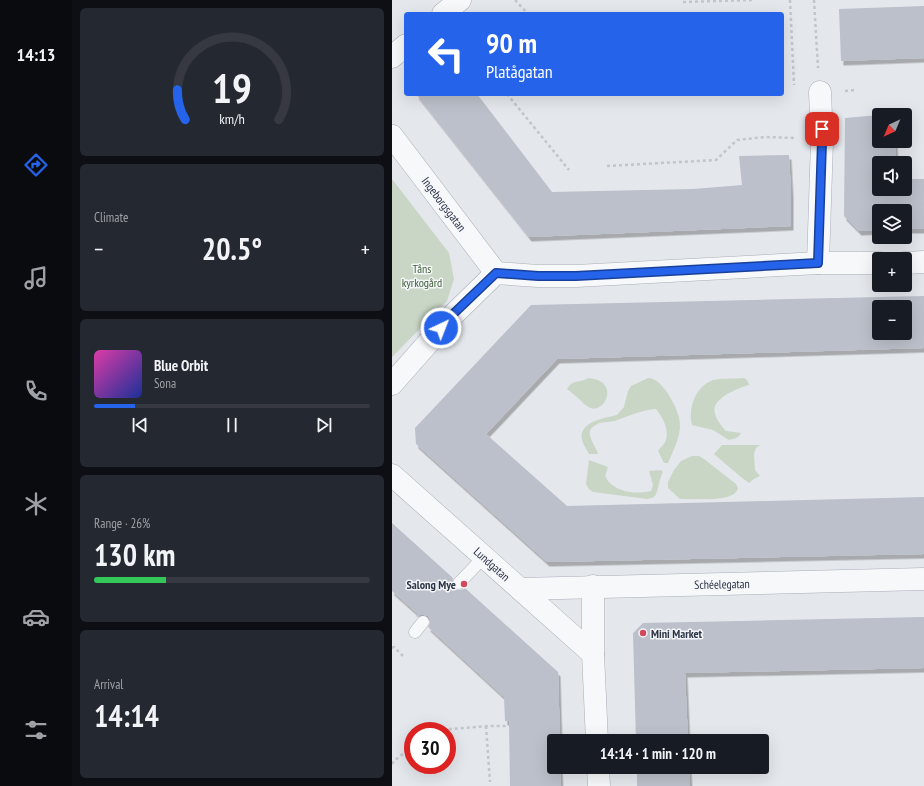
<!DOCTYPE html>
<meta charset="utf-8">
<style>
:root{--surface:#171b24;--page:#242831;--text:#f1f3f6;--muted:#9ea1a6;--line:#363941;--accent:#2563eb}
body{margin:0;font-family:"PT Sans Narrow",sans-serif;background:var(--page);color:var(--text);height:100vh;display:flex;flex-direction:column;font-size:15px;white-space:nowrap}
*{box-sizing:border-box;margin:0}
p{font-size:13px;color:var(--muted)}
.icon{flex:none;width:22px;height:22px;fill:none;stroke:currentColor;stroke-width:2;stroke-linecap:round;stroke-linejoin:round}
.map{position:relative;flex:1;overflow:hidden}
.side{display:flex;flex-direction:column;gap:8px;padding:8px;background:#0d0f14;width:320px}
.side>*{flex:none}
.hud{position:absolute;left:12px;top:12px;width:380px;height:84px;border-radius:4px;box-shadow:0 4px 16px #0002;background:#2563eb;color:#fff;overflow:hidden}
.needle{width:26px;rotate:224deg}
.buttons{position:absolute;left:480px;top:108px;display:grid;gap:8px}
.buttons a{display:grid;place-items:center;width:40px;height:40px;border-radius:4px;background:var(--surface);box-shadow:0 4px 16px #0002;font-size:20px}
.speed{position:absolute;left:12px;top:722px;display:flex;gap:8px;font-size:20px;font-weight:700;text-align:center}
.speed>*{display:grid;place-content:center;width:52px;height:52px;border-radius:50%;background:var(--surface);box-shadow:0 4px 16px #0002;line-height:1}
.speed .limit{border:6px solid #d22;background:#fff;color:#111}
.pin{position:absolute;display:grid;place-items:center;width:34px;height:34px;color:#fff;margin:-17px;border-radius:8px;box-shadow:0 2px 6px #0006}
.me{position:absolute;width:44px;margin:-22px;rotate:43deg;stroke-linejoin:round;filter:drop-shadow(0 0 3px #0008)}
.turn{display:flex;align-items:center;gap:14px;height:84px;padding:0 16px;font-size:18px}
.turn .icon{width:52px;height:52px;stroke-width:2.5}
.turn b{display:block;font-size:28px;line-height:34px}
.big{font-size:30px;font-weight:700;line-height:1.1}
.side .widget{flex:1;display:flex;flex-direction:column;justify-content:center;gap:6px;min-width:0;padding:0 14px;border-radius:6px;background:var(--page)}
.side .dial{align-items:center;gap:0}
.dial svg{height:104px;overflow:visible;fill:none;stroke:var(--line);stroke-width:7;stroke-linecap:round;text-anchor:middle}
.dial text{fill:var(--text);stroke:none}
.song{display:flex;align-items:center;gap:12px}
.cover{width:48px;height:48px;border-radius:6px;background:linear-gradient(135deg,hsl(320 70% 55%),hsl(230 70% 35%))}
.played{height:4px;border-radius:2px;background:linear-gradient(90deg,var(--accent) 15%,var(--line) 15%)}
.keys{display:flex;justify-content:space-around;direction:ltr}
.heat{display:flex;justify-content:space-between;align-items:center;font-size:22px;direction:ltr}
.charge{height:6px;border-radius:3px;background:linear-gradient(90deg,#34c759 26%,var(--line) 0)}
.trip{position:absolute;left:155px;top:734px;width:222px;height:40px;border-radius:4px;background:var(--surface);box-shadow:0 4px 16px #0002;font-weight:700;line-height:40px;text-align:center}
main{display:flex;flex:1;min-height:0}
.menu{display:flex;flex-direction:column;width:72px;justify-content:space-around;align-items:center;background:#090b0e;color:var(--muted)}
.menu .icon{width:28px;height:28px}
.menu .current{color:var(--accent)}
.menu b{font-size:18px;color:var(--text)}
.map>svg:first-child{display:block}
.green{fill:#c9d6c5}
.building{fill:#bbc0ca;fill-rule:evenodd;filter:url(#shadow)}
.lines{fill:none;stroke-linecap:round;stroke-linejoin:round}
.lane-casing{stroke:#a9aeb7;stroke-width:13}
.street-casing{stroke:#a9aeb7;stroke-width:23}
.path{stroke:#c2c5cb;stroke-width:2.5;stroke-dasharray:3 3;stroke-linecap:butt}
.lane{stroke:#f7f8fa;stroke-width:12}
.street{stroke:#f7f8fa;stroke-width:22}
.route-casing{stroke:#184099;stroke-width:10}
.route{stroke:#2563eb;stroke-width:7}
.poi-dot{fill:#d1495b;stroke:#f4f6f9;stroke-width:1.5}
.labels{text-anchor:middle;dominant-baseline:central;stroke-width:3;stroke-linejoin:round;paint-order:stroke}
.street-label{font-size:12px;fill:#2b3445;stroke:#f4f6f9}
.park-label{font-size:12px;fill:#3f6138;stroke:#f4f6f9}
.poi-label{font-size:12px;font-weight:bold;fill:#2b3445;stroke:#f4f6f9;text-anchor:end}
</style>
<main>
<nav class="menu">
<b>14:13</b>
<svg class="icon current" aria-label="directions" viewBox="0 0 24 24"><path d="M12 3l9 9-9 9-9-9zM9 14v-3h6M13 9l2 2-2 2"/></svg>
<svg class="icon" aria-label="music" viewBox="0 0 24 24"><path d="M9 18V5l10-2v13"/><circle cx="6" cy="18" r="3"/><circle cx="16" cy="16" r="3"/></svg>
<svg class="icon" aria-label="phone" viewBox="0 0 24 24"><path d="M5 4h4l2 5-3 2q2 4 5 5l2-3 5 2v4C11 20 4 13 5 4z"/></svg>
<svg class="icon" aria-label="climate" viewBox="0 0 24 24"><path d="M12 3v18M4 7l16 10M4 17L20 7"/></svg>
<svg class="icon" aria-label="car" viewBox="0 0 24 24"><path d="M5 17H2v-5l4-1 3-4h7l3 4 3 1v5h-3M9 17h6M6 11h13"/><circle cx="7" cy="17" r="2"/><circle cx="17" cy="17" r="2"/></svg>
<svg class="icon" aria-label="filters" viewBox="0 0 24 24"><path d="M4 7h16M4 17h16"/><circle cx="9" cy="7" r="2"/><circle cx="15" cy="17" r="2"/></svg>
</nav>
<section class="side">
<div class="widget dial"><svg viewBox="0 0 100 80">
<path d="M14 69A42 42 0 1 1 86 69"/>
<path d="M14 69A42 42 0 0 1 8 46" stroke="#2563eb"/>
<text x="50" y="56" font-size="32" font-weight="700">19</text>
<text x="50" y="72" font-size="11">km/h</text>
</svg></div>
<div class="widget"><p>Climate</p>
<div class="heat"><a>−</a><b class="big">20.5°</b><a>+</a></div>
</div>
<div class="widget">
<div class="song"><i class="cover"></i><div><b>Blue Orbit</b><p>Sona</p></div></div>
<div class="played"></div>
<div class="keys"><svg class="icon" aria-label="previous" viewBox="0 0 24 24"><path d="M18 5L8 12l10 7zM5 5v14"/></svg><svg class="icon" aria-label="pause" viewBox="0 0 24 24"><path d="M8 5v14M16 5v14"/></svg><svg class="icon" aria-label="next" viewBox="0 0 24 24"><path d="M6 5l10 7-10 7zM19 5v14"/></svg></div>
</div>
<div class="widget"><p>Range · 26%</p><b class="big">130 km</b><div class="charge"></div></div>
<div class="widget"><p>Arrival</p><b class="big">14:14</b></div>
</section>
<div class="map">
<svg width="532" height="786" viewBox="0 0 532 786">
<defs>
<filter id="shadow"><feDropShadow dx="2.5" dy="4.5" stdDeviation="0" flood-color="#0004"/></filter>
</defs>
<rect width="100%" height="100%" fill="#e4e7ec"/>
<!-- green -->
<g class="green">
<polygon points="0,179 57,253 62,279 55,301 0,357"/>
<path d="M196,378C228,380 214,413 199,408C194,407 191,402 187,399C183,395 179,392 175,389C182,378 187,384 196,378Z"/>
<path d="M256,378C260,378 264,380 267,383C277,392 289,414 288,427C287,440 281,451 276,463H272L266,451C268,448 273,444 274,440C277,429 271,418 264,409C250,410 236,416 223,421C218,422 212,422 207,423C204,425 199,427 198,431C196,437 204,447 206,454H197C195,450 191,444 190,440C186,421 214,418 225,415L232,407L236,391L239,386Z"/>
<path d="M352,378L355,380L357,385C347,388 328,395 323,406C320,414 329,426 334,431L349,433C347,438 341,439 337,440L321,430L300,425C296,408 303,387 321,380C328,378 344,379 352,378Z"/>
<polygon points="330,445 368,445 364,448 362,454 363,470 368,476 362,479 357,483 349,477 322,454"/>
<path d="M300,456H307L312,459L344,484L346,488C345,491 343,494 340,495C328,501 302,499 288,499L276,488V482L282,470L289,461Z"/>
<path d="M197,460L216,467L213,476C215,479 216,482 219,484C229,493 246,494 259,491L261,485L257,471L269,470L271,472C267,478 266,494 262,497C260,498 258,498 255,499L201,492L197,489L194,484Z"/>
</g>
<!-- building -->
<g class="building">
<polygon points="532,6 532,58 449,61 447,9"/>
<polygon points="24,94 85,94 160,192 301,189 350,185 347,156 397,155 399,193 399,226 137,237"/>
<polygon points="487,115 487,141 503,141 504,163 487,163 487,189 513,189 513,179 532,179 532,229 513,229 513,211 487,211 487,230 467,231 452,216 453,118"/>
<path d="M532,296V348L165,359L94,434L175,506L532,497V554L155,562L24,444L23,428L139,305ZM487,307H513V333H487Z"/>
<polygon points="0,523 61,578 60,581 60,585 62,589 65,590 69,590 73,588 166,672 168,741 162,741 162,767 168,767 169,786 118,786 117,721 113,721 112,697 36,627 38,623 38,619 36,616 32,615 28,615 25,617 24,616 26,614 0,591"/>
<polygon points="532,617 532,668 293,673 296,741 244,741 241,633 251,623"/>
<polygon points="245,767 297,767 298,786 245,786"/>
</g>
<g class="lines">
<defs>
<g id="lane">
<polyline points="67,583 92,557"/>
<polyline points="23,632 31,622"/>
</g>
<g id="street">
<polyline points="51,14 68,0"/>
<polyline points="0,57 14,45"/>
<polyline points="0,136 104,273"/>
<polyline points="426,263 430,141 428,92"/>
<polyline points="513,263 532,262"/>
<polyline points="0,384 59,317 104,273 146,276 184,276 426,263 487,263"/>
<polyline points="0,475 201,654 205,741"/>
<polyline points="128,589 532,579"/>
<polyline points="201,654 201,586"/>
<polyline points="206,767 207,786"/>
</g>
</defs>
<!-- lane casing -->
<use href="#lane" class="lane-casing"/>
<!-- street casing -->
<use href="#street" class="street-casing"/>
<!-- path -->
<g class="path">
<polyline points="123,0 136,14"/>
<polyline points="398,0 402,85"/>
<polyline points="422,0 426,68"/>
<polyline points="291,2 363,0"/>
<polyline points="453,91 463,90"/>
<polyline points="115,94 177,170"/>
<polyline points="215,166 324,160 345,140 373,137 404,138"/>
<polyline points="0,648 2,647 11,656"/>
<polyline points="94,726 98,782"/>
<polyline points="45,731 48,730 97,726 114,726"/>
<polyline points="0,764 2,761 21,746"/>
</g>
<!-- lane -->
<use href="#lane" class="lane"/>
<!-- street -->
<use href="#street" class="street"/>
</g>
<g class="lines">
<defs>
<polyline id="route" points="49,328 59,316 104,273 146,276 184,276 426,263 430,141 430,129"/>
</defs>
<!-- route casing -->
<use href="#route" class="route-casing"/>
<!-- route -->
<use href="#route" class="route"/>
</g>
<!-- markers -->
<g class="poi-dot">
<circle cx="72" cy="584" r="4"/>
<circle cx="251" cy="633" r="4"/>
</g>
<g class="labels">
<!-- street labels -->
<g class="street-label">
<text transform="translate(52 204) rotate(53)">Ingeborgsgatan</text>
<text transform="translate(100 564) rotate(42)">Lundgatan</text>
<text transform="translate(330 584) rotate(-1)">Schéelegatan</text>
</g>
<!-- park labels -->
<g class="park-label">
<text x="30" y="268">Tåns<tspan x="30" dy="14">kyrkogård</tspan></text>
</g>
<!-- poi labels -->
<g class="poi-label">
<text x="64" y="584">Salong Mye</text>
<text x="259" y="633" text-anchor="start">Mini Market</text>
</g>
</g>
</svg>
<div class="buttons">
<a><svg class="needle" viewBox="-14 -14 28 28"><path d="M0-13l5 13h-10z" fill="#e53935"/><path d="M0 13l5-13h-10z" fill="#9ea1a6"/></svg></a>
<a><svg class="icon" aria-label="sound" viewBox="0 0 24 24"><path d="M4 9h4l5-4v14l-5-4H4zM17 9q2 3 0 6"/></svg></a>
<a><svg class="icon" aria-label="layers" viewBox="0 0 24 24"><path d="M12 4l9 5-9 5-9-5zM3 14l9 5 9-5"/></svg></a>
<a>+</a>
<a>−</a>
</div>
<div class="speed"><div class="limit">30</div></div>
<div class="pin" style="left:430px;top:129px;background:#d93025"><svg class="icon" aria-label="arrive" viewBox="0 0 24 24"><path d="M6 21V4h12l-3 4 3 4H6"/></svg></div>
<svg class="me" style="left:49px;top:328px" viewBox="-20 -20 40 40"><circle r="17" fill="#2563eb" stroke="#fff" stroke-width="3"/><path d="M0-11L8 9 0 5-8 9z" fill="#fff"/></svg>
<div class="trip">14:14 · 1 min · 120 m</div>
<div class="hud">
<div class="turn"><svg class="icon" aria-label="left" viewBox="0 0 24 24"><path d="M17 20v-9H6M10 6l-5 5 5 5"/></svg><div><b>90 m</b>Platågatan</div></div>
</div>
</div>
</main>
